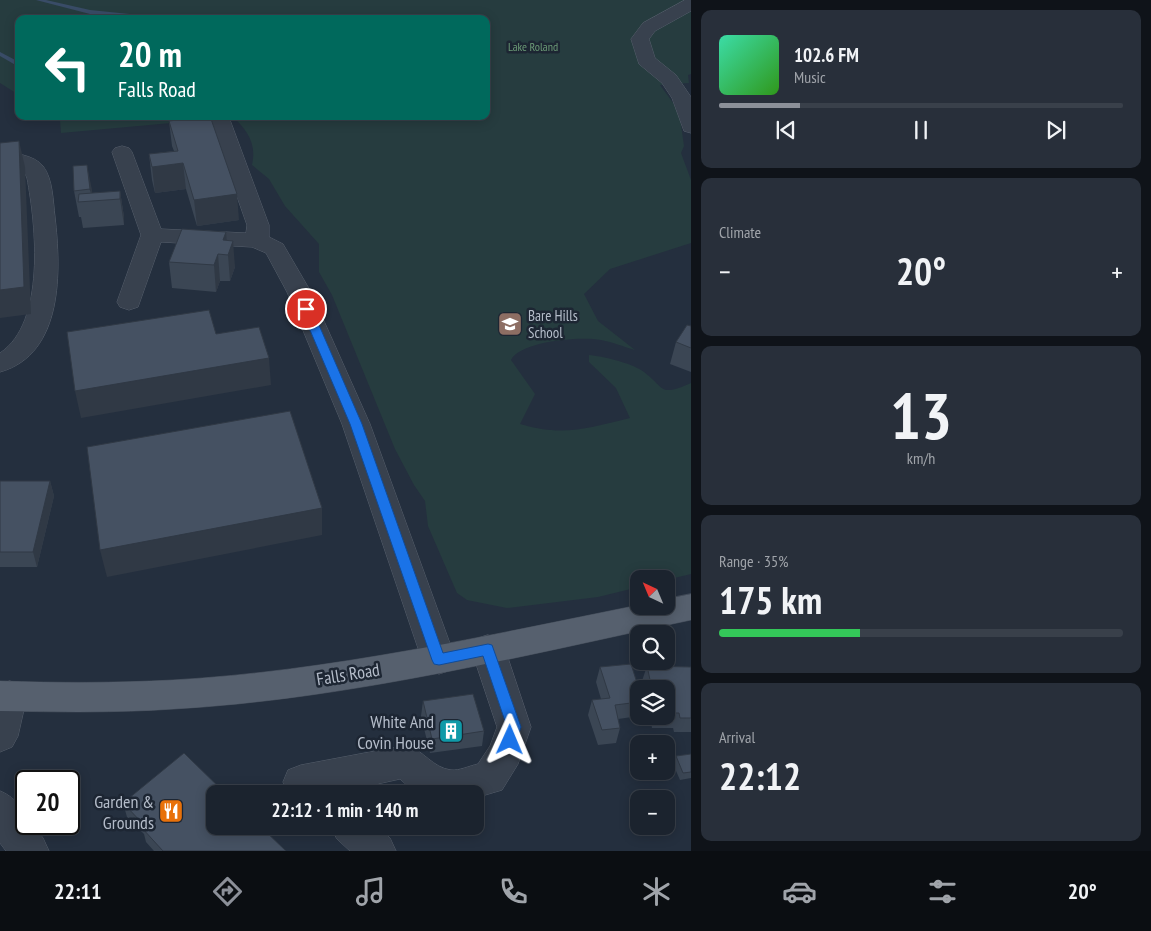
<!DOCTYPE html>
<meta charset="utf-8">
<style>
:root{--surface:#1b232e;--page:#282f3a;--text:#f1f3f6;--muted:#a0a4aa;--line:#39404a;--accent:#8c9099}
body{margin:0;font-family:"PT Sans Narrow",sans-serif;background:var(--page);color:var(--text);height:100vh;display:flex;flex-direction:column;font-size:19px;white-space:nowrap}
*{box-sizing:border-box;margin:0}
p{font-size:16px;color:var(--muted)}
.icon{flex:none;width:28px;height:28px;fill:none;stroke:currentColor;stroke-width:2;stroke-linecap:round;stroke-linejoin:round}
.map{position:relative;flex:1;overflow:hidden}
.drawer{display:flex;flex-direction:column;gap:10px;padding:10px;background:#0f1319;width:460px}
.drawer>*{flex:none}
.guide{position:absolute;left:15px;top:15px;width:475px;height:105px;border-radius:10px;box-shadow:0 2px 12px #0003,0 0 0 1px var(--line);background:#00695c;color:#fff;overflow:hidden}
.needle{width:32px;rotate:316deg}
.controls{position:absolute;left:630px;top:570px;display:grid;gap:10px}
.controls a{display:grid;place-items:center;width:45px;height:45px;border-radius:10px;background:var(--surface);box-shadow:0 2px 12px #0003,0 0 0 1px var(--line);font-size:25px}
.speed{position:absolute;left:15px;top:770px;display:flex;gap:10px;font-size:25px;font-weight:700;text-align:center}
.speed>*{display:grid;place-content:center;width:65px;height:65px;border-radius:50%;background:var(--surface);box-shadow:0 2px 12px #0003,0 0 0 1px var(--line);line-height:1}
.speed .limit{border:2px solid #111;border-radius:8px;background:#fff;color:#111}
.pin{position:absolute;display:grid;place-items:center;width:42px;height:42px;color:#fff;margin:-21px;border:2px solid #fff;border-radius:50%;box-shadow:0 1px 5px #0007}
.me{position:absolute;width:55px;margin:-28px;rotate:1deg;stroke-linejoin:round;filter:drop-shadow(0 0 4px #0008)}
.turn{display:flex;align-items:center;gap:18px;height:105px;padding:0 20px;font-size:22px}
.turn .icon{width:65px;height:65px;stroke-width:2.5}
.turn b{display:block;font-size:35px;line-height:42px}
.big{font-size:38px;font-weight:600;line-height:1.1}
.drawer .tile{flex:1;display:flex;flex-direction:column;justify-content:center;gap:8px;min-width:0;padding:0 18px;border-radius:10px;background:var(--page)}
.drawer .dial{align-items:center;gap:0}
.dial b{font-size:65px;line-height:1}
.song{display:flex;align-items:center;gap:15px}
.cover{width:60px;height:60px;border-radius:8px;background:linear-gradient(135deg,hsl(160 70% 55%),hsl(110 70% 35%))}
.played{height:5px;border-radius:2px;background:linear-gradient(90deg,var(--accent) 20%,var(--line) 20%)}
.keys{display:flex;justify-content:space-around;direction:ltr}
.heat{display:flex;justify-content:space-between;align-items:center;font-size:28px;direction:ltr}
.charge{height:8px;border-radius:4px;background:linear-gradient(90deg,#34c759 35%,var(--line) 0)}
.trip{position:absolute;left:206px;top:785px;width:278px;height:50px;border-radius:10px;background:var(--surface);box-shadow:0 2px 12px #0003,0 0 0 1px var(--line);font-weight:600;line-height:50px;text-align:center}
.dock{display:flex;height:80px;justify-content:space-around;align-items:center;background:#0b0e12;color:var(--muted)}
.dock .icon{width:35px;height:35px}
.dock .on{color:var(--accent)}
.dock b{font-size:22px;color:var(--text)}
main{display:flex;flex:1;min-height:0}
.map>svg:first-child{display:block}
.green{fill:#263c3f}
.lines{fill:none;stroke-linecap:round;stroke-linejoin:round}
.stream{fill:#394c67;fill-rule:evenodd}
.minor-casing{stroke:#565f6c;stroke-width:1}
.major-casing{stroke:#414a57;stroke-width:1}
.minor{fill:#38414e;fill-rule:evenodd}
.major{fill:#56606e;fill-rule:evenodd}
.wall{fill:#3b4654}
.shaded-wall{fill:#303945}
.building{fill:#455162;stroke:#303945}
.route{fill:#1a73e8;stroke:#114b97}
.labels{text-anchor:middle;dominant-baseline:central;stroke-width:5;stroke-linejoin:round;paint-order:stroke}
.far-park-label{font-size:12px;fill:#6b9a76;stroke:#1d2633}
.poi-label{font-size:15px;fill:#b4bcc9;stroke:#1d2633;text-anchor:start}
.near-street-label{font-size:18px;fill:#b4bcc9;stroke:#1d2633}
.near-poi-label{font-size:18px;fill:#b4bcc9;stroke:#1d2633;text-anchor:end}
</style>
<main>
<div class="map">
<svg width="691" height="851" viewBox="0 0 691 851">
<rect width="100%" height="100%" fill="#242f3e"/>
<!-- green -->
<g class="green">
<path d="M0,0H691V74L688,75L689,83L660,85L679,111L684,146L681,153L691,180V243L610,269L584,294L598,321L635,350C624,347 613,342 601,340C581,336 520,341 511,360L535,394L520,424C563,437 588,428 630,418L616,388L589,362V355C602,356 630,363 641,370C666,387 657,398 691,383V574L666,580L639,579V587L598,597L507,608L467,600L457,593L428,526L425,501L414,485L395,449L332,295L319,272V244L285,206L269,179L252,165C257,143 247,130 232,116H486V19H19V95L0,83Z"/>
<polygon points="53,116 215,116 215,119 61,133 60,120"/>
</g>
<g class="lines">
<!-- stream -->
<g class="stream">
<polygon points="36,0 46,0 90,10 159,17 162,19 140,19 90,14"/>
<polygon points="0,52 19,62 19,67 0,56"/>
</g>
<defs>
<g id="minor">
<polygon points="685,0 691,0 691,11 655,31 649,39 655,58 676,75 691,97 691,133 684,131 672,98 662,83 639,64 631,39 643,23"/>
<polygon points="213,116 227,116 230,120 269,225 269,237 283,244 311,292 370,424 456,660 451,670 439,674 427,670 422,660 342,424 287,292 266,253 252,247 161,242 138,307 129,310 120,307 117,302 141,235 112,152 115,148 122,146 129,148 132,152 161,229 246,233 247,225 210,120"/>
<path d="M0,153C13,152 34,155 43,166C53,179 53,201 55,217C61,270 64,354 0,372V353C46,323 36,225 27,178C23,166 11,165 0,165Z"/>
<path d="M488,635L500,639L505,649L531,727L518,764L502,790L475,798V794H417L400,779L332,794H288L283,782L288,770L301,765L407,745C424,751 433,768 451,770C459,771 469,766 478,764L490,746L497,727L471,649L476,639Z"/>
<polygon points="10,681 22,686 27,696 18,736 12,747 0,752 0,685"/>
<path d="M0,791C13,796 26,809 26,824H32L43,838L49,851H6L0,843Z"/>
<polygon points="331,826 377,826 390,838 396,851 350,851 337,839"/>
</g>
<path id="major" d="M691,594V620C521,656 348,699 174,709C116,713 58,712 0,711V681C58,683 116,683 173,680C330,671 485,636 639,605L666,606V599Z"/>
</defs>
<!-- minor casing -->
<use href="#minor" class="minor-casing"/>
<!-- major casing -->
<use href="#major" class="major-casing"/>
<!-- minor -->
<use href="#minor" class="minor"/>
<!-- major -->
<use href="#major" class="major"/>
</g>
<!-- wall -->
<g class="wall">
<polygon points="169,121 239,220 197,226 186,189 155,193 152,180 149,154 174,151 172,146"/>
<polygon points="73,166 92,193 120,191 124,217 124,225 83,228 81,217 79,217 74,191"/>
<polygon points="227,240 235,267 230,281 220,281 216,292 172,288 169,262"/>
<polygon points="691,326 691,372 670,364 676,342"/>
<polygon points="0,481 50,481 54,496 37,567 0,567"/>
<polygon points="647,666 691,667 691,732 674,732 673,728 652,728 650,716 666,716 666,689 644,689 642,681"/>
<polygon points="600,667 639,689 639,716 618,719 620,728 616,743 598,745 588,715 592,700 601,699 596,682"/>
<polygon points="423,701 484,731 482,746 430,753 421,716"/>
<polygon points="691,754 691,778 680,780 673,764 676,756"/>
<polygon points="123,803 286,851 154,851 146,842 144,834 127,817"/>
</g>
<!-- shaded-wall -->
<g class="shaded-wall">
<polygon points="19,141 25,167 31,314 0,318 0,290"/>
<polygon points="183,163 186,189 155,193 152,167"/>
<polygon points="87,165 92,190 93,201 92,201 90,189"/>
<polygon points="120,191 124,217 124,225 120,199"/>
<polygon points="237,194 239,220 197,226 194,200"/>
<polygon points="226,232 228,255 223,240"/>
<polygon points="233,241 235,267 230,281 228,255"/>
<polygon points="218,254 220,281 216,292 214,265"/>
<polygon points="269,358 271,385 81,418 75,391"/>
<polygon points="50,481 54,496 37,567 33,552"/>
<polygon points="322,508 322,535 107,577 100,550"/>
</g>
<!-- building -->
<g class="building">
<polygon points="210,116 237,194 194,200 183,163 152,167 149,154 178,151 169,121"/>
<polygon points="19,141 24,287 0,290 0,143"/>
<polygon points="87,165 90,189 74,191 73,166"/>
<polygon points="120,191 120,199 78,202 79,194"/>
<polygon points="182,229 226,232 223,240 233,241 228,255 218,254 214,265 169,262"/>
<polygon points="209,310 216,334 259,327 269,358 75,391 67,332"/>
<polygon points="687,325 691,326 691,348 676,342"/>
<polygon points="290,411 322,508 100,550 87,447"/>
<polygon points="0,481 50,481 33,552 0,552"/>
<polygon points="631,664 639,689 639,702 615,705 620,728 602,730 592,700 610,698 600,667"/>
<polygon points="647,666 691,667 691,718 680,718 679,713 666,713 666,689 652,689"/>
<polygon points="473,694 484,731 432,739 423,701"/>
<polygon points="184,753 226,794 215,794 215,826 260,826 286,851 163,851 142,828 145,826 123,803"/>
<polygon points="691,754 691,772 683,773 676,756"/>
</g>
<!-- route -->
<polygon class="route" points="306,306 312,309 362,424 443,653 488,644 492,645 521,727 515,745 510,747 504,745 502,740 507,727 483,656 439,665 434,664 432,660 350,424 301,309"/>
<!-- icons -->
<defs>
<symbol id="school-square" viewBox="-11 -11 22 22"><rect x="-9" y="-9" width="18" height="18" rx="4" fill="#8d6e63" stroke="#1d2633"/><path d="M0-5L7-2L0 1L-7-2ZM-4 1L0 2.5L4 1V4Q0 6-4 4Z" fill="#fff"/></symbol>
<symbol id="building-square" viewBox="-11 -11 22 22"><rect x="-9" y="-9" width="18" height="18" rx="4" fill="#0f9aa8" stroke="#1d2633"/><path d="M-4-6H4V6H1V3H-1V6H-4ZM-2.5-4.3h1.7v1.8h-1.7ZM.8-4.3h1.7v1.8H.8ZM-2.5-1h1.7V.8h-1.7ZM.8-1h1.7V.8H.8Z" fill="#fff"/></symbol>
<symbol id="restaurant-square" viewBox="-11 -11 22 22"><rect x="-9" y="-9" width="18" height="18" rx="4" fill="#e8710a" stroke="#1d2633"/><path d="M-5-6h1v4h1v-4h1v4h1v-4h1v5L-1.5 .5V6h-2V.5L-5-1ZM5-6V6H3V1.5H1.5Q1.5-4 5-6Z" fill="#fff"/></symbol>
</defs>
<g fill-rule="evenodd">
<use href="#school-square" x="496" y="310" width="28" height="28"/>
<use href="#building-square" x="437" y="717" width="28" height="28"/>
<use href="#restaurant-square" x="157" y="797" width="28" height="28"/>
</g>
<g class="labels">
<!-- far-park labels -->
<g class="far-park-label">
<text x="533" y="46">Lake Roland</text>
</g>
<!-- poi labels -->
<g class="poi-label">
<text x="528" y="315">Bare Hills<tspan x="528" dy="17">School</tspan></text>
</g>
<!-- near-street labels -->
<g class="near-street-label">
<text transform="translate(348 674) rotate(-9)">Falls Road</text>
</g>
<!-- near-poi labels -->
<g class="near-poi-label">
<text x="434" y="721">White And<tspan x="434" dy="21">Covin House</tspan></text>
<text x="154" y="801">Garden &amp;<tspan x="154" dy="21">Grounds</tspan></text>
</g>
</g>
</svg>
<div class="controls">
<a><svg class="needle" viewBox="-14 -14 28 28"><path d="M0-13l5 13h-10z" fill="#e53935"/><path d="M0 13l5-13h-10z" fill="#a0a4aa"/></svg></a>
<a><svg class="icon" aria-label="search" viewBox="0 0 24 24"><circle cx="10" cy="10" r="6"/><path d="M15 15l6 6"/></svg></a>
<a><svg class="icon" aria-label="layers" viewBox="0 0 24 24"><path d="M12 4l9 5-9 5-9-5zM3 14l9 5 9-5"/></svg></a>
<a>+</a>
<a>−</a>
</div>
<div class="speed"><div class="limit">20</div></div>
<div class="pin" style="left:306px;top:309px;background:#d93025"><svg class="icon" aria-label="arrive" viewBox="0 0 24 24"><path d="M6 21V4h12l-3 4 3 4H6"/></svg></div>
<svg class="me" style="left:510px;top:740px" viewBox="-20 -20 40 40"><path d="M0-17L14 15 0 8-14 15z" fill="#1a73e8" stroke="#fff" stroke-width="4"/></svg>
<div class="trip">22:12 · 1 min · 140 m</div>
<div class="guide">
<div class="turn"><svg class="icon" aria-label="left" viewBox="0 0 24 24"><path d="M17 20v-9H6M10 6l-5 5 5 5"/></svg><div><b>20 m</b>Falls Road</div></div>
</div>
</div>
<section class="drawer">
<div class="tile">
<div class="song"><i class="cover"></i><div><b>102.6 FM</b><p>Music</p></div></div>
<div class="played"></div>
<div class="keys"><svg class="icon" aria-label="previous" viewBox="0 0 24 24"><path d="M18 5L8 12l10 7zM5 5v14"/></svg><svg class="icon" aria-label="pause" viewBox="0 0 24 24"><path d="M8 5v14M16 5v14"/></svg><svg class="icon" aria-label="next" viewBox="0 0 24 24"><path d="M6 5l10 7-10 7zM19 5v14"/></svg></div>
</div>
<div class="tile"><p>Climate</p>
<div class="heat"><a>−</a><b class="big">20°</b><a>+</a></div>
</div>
<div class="tile dial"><b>13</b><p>km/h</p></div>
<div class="tile"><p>Range · 35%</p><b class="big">175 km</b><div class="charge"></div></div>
<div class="tile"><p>Arrival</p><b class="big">22:12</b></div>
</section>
</main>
<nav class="dock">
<b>22:11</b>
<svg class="icon on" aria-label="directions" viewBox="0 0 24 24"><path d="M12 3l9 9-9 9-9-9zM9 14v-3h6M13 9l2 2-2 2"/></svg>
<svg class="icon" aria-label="music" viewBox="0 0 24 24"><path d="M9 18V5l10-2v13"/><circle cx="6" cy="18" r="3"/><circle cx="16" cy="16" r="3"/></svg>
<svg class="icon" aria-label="phone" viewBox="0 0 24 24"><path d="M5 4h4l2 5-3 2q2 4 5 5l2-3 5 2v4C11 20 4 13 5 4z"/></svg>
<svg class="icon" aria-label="climate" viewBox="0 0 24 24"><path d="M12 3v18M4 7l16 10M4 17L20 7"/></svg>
<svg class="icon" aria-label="car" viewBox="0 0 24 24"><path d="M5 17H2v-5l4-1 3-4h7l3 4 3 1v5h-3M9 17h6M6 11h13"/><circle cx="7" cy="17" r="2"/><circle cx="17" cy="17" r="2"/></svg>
<svg class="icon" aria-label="filters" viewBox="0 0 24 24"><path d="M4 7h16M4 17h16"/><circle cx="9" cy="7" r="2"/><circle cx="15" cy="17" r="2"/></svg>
<b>20°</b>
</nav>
